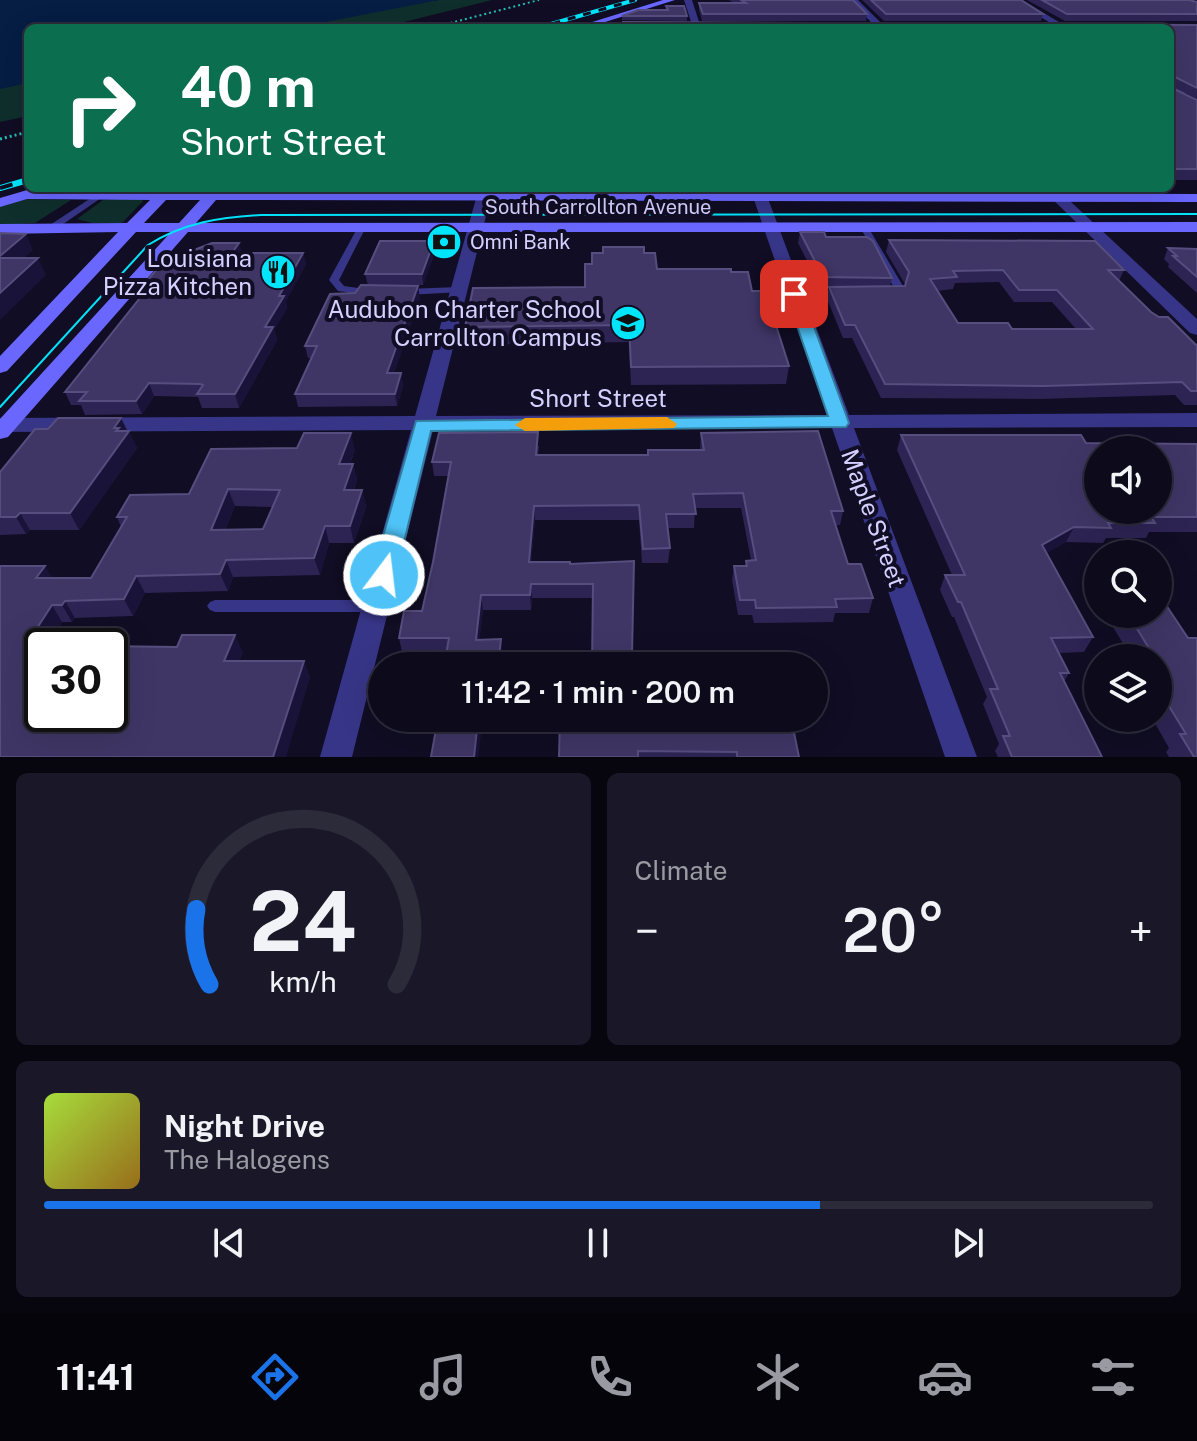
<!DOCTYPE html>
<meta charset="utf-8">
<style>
:root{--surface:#0c0a1b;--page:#1a1828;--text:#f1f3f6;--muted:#9a9aa3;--line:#2c2b3a;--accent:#1a73e8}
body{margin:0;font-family:"Public Sans",sans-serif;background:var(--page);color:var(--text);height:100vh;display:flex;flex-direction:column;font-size:30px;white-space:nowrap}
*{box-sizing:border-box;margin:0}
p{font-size:26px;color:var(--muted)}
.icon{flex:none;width:44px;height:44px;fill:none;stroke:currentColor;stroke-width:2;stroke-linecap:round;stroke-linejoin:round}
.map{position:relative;height:757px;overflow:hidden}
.drawer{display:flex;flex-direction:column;gap:16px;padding:16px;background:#07060f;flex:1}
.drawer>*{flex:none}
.guide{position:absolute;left:24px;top:24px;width:1150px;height:168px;border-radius:12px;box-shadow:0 8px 32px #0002,0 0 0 2px var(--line);background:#0b6e4f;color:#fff;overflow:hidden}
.fabs{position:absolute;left:1084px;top:436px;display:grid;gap:16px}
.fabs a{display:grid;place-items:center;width:88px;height:88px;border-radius:50%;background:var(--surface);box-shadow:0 8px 32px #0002,0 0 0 2px var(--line);font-size:40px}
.speed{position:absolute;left:24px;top:628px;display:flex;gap:16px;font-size:40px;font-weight:700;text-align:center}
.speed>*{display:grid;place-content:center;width:104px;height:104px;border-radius:50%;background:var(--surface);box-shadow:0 8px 32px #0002,0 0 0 2px var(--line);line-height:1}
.speed .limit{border:4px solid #111;border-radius:12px;background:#fff;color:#111}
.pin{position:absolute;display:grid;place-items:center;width:68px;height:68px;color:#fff;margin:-34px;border-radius:16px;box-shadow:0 4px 12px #0006}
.me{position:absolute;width:88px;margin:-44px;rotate:15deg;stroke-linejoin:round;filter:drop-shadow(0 0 6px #0008)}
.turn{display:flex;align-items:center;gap:28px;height:168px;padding:0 24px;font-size:36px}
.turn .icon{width:104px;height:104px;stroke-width:2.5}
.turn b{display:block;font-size:56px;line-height:68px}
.big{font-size:60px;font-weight:600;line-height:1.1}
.drawer .card{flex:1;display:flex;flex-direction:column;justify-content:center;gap:12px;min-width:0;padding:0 28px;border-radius:12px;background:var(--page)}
.drawer .dial{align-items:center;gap:0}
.dial svg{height:208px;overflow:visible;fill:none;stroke:var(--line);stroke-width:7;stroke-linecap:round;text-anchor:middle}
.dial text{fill:var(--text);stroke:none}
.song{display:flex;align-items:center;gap:24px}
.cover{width:96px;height:96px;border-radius:12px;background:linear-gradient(135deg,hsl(80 70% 55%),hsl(40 70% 35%))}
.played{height:8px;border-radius:4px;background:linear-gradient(90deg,var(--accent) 70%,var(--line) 70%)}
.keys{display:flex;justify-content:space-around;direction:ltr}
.heat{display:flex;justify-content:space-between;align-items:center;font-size:44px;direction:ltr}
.drawer .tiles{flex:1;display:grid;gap:16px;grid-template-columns:1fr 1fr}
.card:last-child{grid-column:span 2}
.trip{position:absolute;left:368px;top:652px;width:460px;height:80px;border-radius:40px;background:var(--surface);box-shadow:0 8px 32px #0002,0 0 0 2px var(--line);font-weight:600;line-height:80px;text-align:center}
.tabs{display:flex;height:128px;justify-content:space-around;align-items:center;background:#05040b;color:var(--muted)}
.tabs .icon{width:56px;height:56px}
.tabs .current{color:var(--accent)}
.tabs b{font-size:36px;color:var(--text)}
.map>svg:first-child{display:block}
.green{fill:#0f2f2d}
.water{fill:#061d44}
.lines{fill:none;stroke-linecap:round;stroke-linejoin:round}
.path-far1{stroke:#26bdb2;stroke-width:2;stroke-dasharray:2 3;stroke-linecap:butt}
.path{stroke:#26bdb2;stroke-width:3;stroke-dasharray:2 3;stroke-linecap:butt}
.lane{fill:#373587;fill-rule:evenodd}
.street{fill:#373587;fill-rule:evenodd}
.secondary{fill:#6967ff;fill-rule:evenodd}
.tram{stroke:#00e5fb;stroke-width:2}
.rail-far1-casing{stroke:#00e5fb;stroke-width:4}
.rail-casing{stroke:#00e5fb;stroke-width:6}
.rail-far1{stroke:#100d24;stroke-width:3;stroke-dasharray:8;stroke-linecap:butt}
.rail{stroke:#100d24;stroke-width:4;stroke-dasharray:13;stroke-linecap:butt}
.wall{fill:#2d2454;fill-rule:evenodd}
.shaded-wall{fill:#1a1339}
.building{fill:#3f3666;stroke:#564e7e;stroke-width:2;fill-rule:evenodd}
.route{fill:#4fc3f7;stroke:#337fa1;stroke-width:2}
.slow{fill:#f59e0b}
.labels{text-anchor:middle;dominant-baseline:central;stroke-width:8;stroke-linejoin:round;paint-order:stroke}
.far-street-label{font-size:20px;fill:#d5d0ff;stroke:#100d24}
.far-poi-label{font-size:20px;fill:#d5d0ff;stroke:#100d24;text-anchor:start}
.poi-label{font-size:24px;fill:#d5d0ff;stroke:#100d24;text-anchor:end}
.street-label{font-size:24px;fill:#d5d0ff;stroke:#100d24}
</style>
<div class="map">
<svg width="1197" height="757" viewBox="0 0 1197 757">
<rect width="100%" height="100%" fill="#100d24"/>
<!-- green -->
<g class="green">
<polygon points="439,0 492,0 380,28 292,28 361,12"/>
<polygon points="28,81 28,116 0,122 0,85"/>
<polygon points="140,198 143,201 122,223 92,223 77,219 103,200"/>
<polygon points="23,199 71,200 35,223 0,225 0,206"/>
</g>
<!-- water -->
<polygon class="water" points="0,0 439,0 295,28 28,28 28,83 0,89"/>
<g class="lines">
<!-- path-far1 -->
<polyline class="path-far1" points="431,28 539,0"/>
<!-- path -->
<polyline class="path" points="0,139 28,132"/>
<!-- lane -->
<g class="lane">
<polygon points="97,194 104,196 53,231 47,231 47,227"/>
<polygon points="359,225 365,225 366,227 339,280 344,286 372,290 374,292 372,294 369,295 338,291 329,280"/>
<polygon points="861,225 867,225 868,227 903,286 899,297 891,298 886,295 892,292 893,286 860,227"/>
<polygon points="459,287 464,290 462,292 406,295 401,292 406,289"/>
<polygon points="794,291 842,291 847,294 842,297 791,296 789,294"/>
<polygon points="215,600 375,600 380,602 383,606 380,610 375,612 215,612 210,610 207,606 210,602"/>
</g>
<!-- street -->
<g class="street">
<polygon points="684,0 692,0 701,28 693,28"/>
<polygon points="849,0 858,0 886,28 877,28"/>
<polygon points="1012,0 1022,0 1069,28 1059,28"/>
<polygon points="582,23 650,24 654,27 579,28"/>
<rect x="1170" y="87" width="27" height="6"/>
<polygon points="479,188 493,188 436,416 828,415 750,188 764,188 849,415 1197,413 1197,427 854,428 977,757 945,757 832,428 433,430 352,757 320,757 411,430 0,432 0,418 415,416"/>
<polygon points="1041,188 1056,188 1197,319 1197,335 1190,333"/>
</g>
<!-- secondary -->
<g class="secondary">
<polygon points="663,0 675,0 586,28 573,28"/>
<path d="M34,188L46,191H158L171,188L173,191L221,188L223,191L1197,194V202L216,200L196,223L1197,222V232H188L8,437L0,439V419L171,232H136L7,371L0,373V356L118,232L0,234V224L127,223L150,200L27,199L0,207V198ZM166,200H200L179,223H144Z"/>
</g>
<!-- tram -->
<path class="tram" d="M0,407L148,245C183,223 220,217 261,215L1197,214"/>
<defs>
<polyline id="rail-far1" points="537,28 635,0"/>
<polyline id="rail" points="0,188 28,180"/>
</defs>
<!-- rail-far1 casing -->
<use href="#rail-far1" class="rail-far1-casing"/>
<!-- rail casing -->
<use href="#rail" class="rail-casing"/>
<!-- rail-far1 -->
<use href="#rail-far1" class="rail-far1"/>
<!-- rail -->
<use href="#rail" class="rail"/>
</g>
<!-- wall -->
<g class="wall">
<polygon points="729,0 853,0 867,14 866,21 702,21 699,10 699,3 734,3"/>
<polygon points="862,0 1021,0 1043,14 1041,21 884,21"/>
<polygon points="1027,0 1189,0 1197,2 1197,21 1065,21"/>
<polygon points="666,6 687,16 687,21 622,20 622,16 666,10"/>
<polygon points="623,22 1197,25 1197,99 1172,86 1172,88 1197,100 1197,180 1170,180 1170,28 623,28"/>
<path d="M800,232L826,237L892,278L890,286H905V284L886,252L889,240L1124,270L1119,281L1151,312L1197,346V405H1184L1175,395L1039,399L881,398L852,338H843L827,299L829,288H821L798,243ZM999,282L1014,302H1052L1076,329H1012L958,323L937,291L953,289L955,283Z"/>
<polygon points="434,241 435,252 423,285 374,285 420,298 394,373 401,373 403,386 397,406 298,407 295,394 312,358 308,358 305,346 355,293 368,285 365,274"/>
<polygon points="1168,248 1197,249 1197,293 1168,267 1169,264 1164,259"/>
<polygon points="242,253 303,253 306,264 286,301 287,308 274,330 277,340 239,408 202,408 198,397 154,396 142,414 85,415 81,405 71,405 65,392 142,295 140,289"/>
<polygon points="644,253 657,269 731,272 752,291 789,366 786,384 631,385 629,342 467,345 465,327 585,287 592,264"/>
<polygon points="121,418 137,448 79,530 30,530 26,534 0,535 0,472 48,429"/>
<polygon points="701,433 843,511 840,525 836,525 848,564 873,598 869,613 835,613 833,622 754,623 752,615 738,615 732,580 734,566 745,566 746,561 751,560 741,508 695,508 694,528 667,528 670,548 668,563 642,563 639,520 535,520 531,562 570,564 634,561 592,666 592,598 532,598 531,610 483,610 479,640 502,654 501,666 444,666 447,652 402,652 399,638 422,611 433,562 449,476 434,476 432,462 539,446 538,455 647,455 700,450"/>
<polygon points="901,435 1086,443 1197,444 1197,532 1149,532 1146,538 1106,538 1103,543 1066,542 1046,553 1093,637 1084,652 1059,653 1069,673 1064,682 1102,757 998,757 995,751 999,744 983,704 987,697 954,617 952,617 940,590 945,575 952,575 897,450"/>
<path d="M355,450L350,464H353L357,480L354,490H362L366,507L354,543H329L320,575L233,577L228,591L145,593L133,616L75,618L72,622H62L48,645L243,652L239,661H304L310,678L0,757L52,578H91L121,527L117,517L189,494ZM235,506L273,507L263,529L225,530Z"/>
<polygon points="1098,572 1098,602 1090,587"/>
<polygon points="1105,614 1158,614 1188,638 1197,757 1169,757 1166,752 1169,748 1152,718 1158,718 1158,658 1132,658"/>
<polygon points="422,718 495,718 494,734 481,734 436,726 423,726"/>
<polygon points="554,718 791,718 799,757 559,757 560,730 555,730"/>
</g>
<!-- shaded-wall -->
<g class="shaded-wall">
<polygon points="26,234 33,250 6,275 0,263 0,256"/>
<polygon points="434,241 435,252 423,285 422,274"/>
<polygon points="239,243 243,255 232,253"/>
<polygon points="303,253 306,264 286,301 287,308 274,330 277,340 239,408 235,394 279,296"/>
<polygon points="38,258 46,275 0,320 0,293"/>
<polygon points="418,286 420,298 390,386 387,373"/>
<polygon points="401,373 403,386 397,406 395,394"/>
<polygon points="149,383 154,396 142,414 136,401"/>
<polygon points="121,418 128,433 129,431 137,448 79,530 70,513 114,428"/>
<polygon points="351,433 355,450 343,481 339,464"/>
<polygon points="353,464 357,480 348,507 344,490"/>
<polygon points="228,489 235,506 218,547 211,530"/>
<polygon points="362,490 366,507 354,543 350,526"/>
<polygon points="534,506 535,520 530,576 529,562"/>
<polygon points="20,513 30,530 26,534 16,517"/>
<polygon points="325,526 329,543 320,575 314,558"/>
<polygon points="1074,527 1066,542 1035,560 1042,545"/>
<polygon points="226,560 233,577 228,591 220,574"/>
<polygon points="45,566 55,583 36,578"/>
<polygon points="136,576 145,593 133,616 124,599"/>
<polygon points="531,584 532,598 531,610 530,595"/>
<polygon points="481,595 483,610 478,654 476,640"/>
<polygon points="65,601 75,618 72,622 62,605"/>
<polygon points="52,605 62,622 48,646 26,645"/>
<polygon points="235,635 243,652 232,678 224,661"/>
<polygon points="501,639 502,654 501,666 498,666"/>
<polygon points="304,661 310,678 286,757 273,757"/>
<polygon points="492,718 495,718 494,734 492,720"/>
<polygon points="478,720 481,734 478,757 474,757"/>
</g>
<!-- building -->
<g class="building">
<polygon points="741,0 853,0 867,14 703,14 699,3 746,3"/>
<polygon points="871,0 1021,0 1043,14 886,14"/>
<polygon points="1042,0 1189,0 1197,2 1197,14 1067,14"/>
<polygon points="666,6 684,6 687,16 622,16 638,10 668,10"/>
<polygon points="623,22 1197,25 1197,88 1171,75 1172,88 1197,100 1197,169 1170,169 1170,28 623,28"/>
<polygon points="800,232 824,232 826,237 867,237 873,241 892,278 823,277"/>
<polygon points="0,233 26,234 0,256"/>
<path d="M889,240L1095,241L1124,270H1108L1151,312L1159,317H1168L1197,346V391H1191L1182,382L1044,386L885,384L855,325H845L829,287L905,286L909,272ZM1003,270L1019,290H1057L1093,329H1012L1008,323H958L930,279L957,277L953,271Z"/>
<polygon points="380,241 434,241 422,274 365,274"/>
<polygon points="212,243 239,243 232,253 303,253 279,296 284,296 265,327 273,327 235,394 197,394 203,385 200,384 149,383 136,401 79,401 87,392 65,392 147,289 140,289 163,262"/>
<polygon points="603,247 644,247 644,253 655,253 657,269 731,269 731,272 748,272 752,291 765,291 789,366 631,367 629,325 465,327 473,288 585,287 585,264 592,264 592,253 603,253"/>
<polygon points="1168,248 1197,249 1197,277 1173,256 1177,256"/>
<polygon points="0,258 38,258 0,293"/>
<polygon points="361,285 418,286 387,373 401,373 395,394 295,394 317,346 305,346 330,294 355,293"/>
<polygon points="58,418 121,418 114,428 119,428 116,431 129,431 70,513 20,513 16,517 0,517 0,472 35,429 48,429"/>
<polygon points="818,431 843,511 831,511 848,564 861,564 873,598 835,599 837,607 756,608 755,600 740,600 734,566 747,566 746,561 756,560 743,493 693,494 696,514 666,514 670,548 643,549 639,505 534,506 529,562 570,562 570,564 634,561 632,654 778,655 781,666 592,666 593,584 531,584 530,595 481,595 476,640 501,639 498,666 444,666 449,638 399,638 404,611 422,611 433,562 451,462 432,462 439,433 538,432 536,455 648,455 648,450 704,450 701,433"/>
<path d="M304,433H351L339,464H353L344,490H362L350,526H325L314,558L226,560L220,574L136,576L124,599L65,601L62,605H52L26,645L177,647L182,635H235L224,661H304L273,757H0V566H45L36,578H91L127,517H117L130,495L189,494L211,449L297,448ZM228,489L280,490L263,529L211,530ZM42,646H110V714H42Z"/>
<path d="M901,435H1081L1086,443L1197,444V517H1151L1155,523H1108L1111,528L1074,527L1042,545L1093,637L1051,638L1069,673H1060L1102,757H1012L1003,736H1010L990,689H998L961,602H958L945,575H965ZM1098,450H1158V510H1098Z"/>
<polygon points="1158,593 1188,638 1197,638 1197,757 1194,757 1180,734 1186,734 1158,688 1158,682 1170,682 1158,663 1158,658 1155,658 1128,614 1158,614"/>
<polygon points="438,718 492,718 492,720 478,720 474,757 431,757"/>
<polygon points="560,718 791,718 799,757 737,757 737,752 638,751 638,757 559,757"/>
</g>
<!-- route -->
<polygon class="route" points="794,289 802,294 849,423 846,427 431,431 396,575 392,582 384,585 375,582 372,575 416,421 828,416 786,294"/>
<!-- slow -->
<polygon class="slow" points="667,417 677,424 674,428 525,431 515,425 525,418"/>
<!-- icons -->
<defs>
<symbol id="bank-disc" viewBox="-11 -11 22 22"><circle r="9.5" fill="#00e5fb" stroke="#100d24"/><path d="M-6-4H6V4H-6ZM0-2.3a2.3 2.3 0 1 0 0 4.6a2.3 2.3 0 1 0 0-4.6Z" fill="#111"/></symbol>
<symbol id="restaurant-disc" viewBox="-11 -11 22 22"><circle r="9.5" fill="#00e5fb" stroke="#100d24"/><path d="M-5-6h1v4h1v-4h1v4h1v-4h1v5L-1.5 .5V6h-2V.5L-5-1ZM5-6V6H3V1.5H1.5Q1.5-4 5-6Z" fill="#111"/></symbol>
<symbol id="school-disc" viewBox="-11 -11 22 22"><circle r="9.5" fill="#00e5fb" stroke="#100d24"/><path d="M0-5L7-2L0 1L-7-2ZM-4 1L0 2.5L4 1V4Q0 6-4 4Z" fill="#111"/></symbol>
</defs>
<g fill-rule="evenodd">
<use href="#bank-disc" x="424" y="222" width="40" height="40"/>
<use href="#restaurant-disc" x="258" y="252" width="40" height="40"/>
<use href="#school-disc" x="608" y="303" width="40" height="40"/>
</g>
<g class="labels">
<!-- far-street labels -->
<g class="far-street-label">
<text x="598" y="207">South Carrollton Avenue</text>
</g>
<!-- far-poi labels -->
<g class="far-poi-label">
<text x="470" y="242">Omni Bank</text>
</g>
<!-- poi labels -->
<g class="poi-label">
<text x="252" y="258">Louisiana<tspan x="252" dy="28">Pizza Kitchen</tspan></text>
<text x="602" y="309">Audubon Charter School<tspan x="602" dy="28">Carrollton Campus</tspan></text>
</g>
<!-- street labels -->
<g class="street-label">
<text x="598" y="398">Short Street</text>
<text transform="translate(874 518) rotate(70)">Maple Street</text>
</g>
</g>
</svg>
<div class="fabs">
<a><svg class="icon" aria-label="sound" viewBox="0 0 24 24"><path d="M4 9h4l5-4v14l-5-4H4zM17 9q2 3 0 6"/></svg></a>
<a><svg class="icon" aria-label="search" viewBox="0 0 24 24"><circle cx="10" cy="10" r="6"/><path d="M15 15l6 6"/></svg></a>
<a><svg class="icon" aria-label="layers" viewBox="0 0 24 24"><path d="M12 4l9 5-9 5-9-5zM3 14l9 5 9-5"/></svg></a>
</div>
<div class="speed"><div class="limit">30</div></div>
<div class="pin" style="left:794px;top:294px;background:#d93025"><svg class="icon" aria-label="arrive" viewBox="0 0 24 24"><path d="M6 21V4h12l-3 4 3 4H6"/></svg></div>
<svg class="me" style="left:384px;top:575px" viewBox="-20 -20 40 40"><circle r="17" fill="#4fc3f7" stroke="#fff" stroke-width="3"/><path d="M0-11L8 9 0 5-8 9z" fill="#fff"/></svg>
<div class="trip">11:42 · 1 min · 200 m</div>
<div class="guide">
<div class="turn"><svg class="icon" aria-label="right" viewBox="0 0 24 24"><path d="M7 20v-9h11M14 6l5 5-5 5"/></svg><div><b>40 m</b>Short Street</div></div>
</div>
</div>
<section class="drawer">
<div class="tiles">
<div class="card dial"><svg viewBox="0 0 100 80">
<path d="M14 69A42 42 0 1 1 86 69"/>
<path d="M14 69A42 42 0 0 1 9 40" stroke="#1a73e8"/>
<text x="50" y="56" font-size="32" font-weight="700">24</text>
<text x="50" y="72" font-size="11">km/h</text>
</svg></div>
<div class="card"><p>Climate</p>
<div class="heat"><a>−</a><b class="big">20°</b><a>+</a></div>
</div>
<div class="card">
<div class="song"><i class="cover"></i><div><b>Night Drive</b><p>The Halogens</p></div></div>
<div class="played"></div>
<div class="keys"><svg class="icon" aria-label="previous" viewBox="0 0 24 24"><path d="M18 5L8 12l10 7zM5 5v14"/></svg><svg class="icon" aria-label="pause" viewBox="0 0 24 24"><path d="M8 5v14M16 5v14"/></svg><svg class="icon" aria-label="next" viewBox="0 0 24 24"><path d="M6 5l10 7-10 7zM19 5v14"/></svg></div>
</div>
</div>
</section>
<nav class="tabs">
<b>11:41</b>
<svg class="icon current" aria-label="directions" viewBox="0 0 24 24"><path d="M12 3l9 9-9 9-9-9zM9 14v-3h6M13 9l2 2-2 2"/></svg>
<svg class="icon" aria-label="music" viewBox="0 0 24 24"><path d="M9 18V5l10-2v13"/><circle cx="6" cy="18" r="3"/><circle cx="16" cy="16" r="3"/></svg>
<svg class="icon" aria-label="phone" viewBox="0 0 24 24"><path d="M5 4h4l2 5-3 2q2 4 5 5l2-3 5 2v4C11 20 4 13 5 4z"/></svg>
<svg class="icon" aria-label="climate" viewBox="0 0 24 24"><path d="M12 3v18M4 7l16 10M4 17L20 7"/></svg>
<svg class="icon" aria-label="car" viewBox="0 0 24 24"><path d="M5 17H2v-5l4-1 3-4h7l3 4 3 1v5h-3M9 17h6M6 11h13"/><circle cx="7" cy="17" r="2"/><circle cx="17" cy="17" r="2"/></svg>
<svg class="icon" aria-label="filters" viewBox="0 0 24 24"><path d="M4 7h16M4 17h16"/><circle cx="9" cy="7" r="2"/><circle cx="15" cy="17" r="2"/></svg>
</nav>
